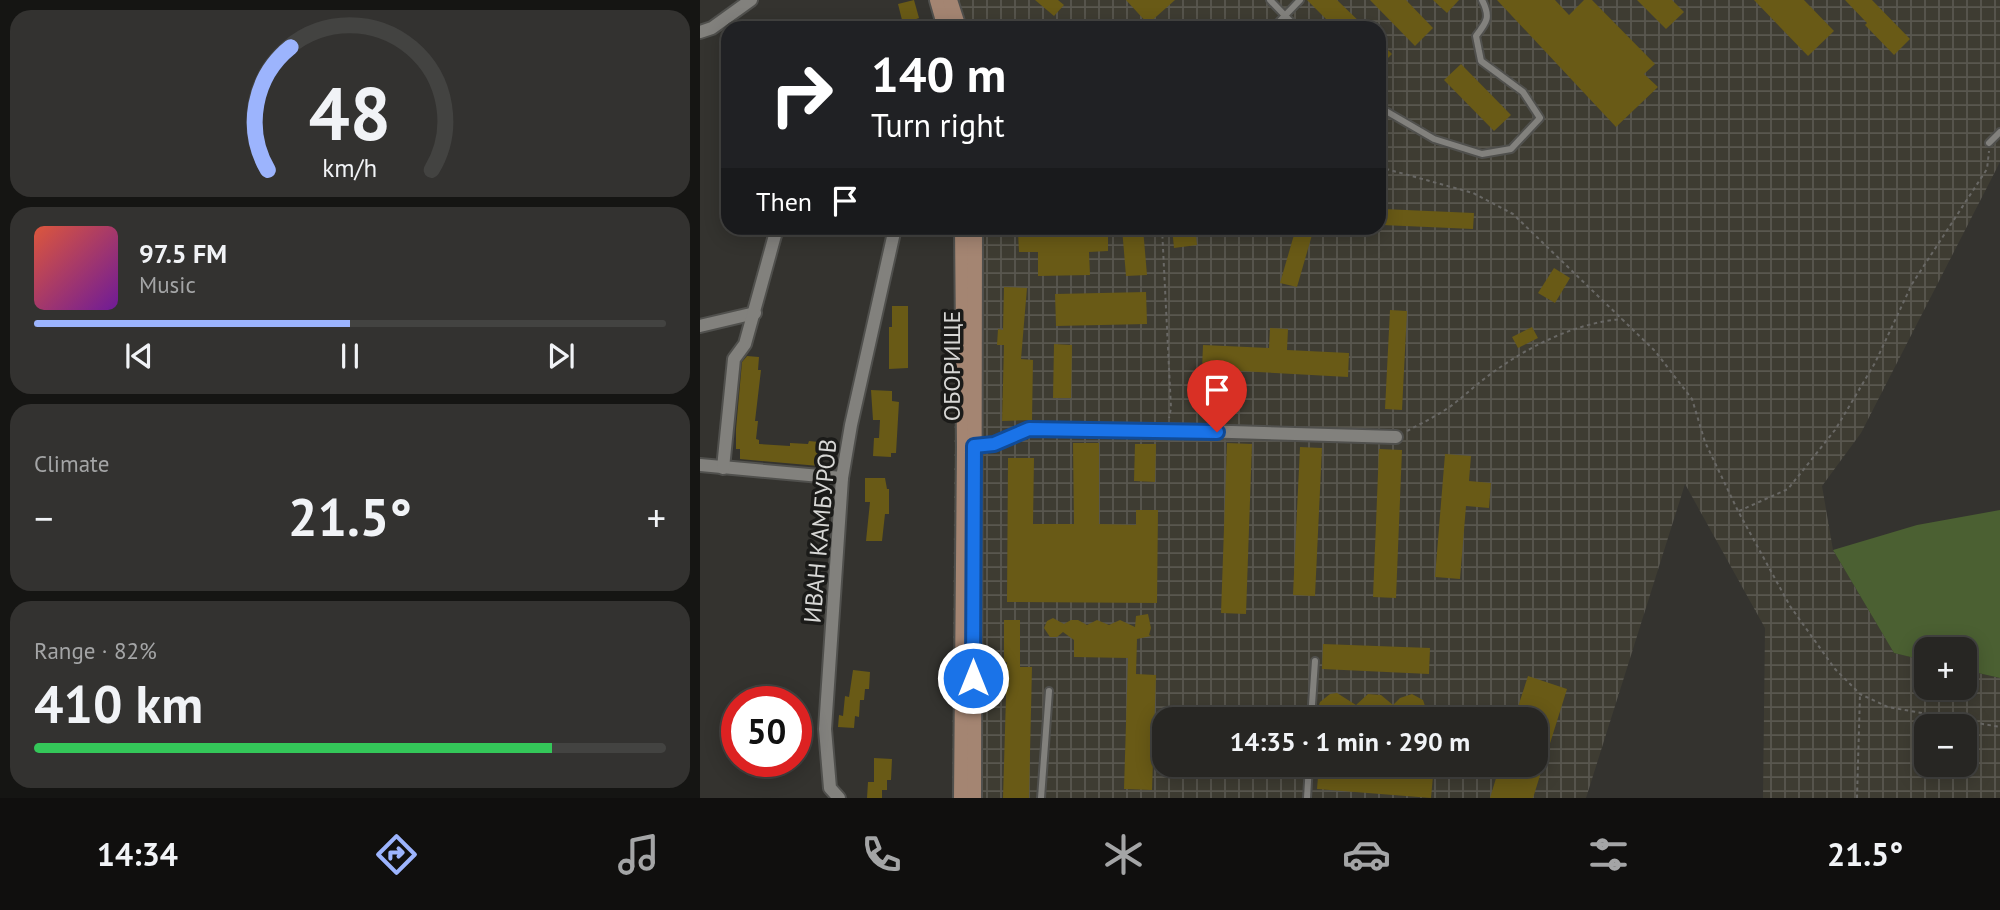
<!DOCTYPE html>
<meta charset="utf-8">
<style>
:root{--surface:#272623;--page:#333230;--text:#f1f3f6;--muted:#a4a5a6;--line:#434341;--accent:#9cb4fd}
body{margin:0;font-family:"PT Sans",sans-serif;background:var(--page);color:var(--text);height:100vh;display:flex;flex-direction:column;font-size:26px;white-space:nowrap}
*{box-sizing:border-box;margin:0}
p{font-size:23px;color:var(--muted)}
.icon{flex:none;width:38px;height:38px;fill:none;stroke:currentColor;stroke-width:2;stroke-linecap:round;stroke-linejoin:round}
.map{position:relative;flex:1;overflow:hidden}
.details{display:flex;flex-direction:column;gap:10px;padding:10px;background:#151513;width:700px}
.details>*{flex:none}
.hud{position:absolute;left:21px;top:21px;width:665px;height:214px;border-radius:21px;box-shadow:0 4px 18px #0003,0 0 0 2px var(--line);background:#202124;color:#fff;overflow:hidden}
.tools{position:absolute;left:1214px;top:637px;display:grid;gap:14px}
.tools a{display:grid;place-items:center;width:63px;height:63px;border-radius:14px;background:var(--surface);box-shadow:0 4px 18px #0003,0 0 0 2px var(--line);font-size:35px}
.speed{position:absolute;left:21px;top:686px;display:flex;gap:14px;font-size:35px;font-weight:700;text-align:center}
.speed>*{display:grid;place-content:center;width:91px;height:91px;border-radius:50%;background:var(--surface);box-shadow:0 4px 18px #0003,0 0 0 2px var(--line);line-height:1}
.speed .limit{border:10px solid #d22;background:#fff;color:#111}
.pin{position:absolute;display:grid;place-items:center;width:60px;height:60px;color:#fff;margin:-72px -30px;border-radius:50% 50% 50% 0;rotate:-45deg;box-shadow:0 0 7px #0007}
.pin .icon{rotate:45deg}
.me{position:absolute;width:77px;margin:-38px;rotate:0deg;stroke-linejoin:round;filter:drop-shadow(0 0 5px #0008)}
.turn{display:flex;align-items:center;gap:24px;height:147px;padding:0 35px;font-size:32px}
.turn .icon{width:91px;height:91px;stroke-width:2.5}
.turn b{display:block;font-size:49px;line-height:60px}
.then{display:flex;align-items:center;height:66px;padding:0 35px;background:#0003;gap:14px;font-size:26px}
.big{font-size:52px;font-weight:800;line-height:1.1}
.details .tile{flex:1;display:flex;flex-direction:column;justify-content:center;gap:10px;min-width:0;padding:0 24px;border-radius:21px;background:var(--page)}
.details .dial{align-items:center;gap:0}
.dial svg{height:182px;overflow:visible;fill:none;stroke:var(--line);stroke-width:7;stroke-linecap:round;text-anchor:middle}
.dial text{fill:var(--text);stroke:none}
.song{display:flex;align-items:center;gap:21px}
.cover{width:84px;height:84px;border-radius:10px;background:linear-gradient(135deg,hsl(10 70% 55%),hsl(280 70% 35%))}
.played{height:7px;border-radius:4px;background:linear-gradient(90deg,var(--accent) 50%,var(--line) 50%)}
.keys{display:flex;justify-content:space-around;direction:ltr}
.heat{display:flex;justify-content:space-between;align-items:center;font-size:38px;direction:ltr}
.charge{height:10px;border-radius:5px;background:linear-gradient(90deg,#34c759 82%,var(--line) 0)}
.trip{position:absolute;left:452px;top:707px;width:396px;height:70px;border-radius:21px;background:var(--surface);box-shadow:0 4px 18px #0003,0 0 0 2px var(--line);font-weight:800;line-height:70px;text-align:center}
.dock{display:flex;height:112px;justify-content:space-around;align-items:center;background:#100f0e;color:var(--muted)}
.dock .icon{width:49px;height:49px}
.dock .on{color:var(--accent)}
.dock b{font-size:32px;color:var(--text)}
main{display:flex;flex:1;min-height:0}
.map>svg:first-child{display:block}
.industrial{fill:url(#industrial-grid);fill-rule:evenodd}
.green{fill:#4b6032}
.building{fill:#695a16}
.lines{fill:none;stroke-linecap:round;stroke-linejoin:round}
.lane-casing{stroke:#50504d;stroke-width:10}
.street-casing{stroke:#50504d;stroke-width:16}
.secondary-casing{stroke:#50504d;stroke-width:18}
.path{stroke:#696865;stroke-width:2;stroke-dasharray:3.5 3.5;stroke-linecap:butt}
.lane{stroke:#82817d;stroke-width:6}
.street{stroke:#82817d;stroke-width:12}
.secondary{stroke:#a48572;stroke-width:14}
.route-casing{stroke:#114b97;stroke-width:18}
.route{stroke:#1a73e8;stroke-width:12}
.labels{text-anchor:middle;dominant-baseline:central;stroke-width:7;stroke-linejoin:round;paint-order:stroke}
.street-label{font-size:24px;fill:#d7d7d5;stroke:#1b1b19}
</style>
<main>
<section class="details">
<div class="tile dial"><svg viewBox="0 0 100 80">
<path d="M14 69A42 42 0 1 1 86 69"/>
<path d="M14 69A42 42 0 0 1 24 15" stroke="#9cb4fd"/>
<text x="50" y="56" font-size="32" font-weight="700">48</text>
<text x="50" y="72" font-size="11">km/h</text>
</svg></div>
<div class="tile">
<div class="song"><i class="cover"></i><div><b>97.5 FM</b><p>Music</p></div></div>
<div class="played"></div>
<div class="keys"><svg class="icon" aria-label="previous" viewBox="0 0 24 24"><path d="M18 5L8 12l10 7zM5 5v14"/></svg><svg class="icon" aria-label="pause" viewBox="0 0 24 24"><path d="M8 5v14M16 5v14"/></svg><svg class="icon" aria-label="next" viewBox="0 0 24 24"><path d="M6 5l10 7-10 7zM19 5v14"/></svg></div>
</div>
<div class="tile"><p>Climate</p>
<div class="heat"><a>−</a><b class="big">21.5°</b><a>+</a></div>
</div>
<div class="tile"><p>Range · 82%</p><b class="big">410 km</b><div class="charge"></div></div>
</section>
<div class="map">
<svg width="1300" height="798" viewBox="0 0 1300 798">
<defs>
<pattern id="industrial-grid" width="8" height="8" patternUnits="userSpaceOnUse" patternTransform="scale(1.75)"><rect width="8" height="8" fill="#3e3c32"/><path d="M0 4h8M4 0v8" fill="none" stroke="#59574f"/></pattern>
</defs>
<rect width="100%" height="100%" fill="#34332f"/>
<!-- industrial -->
<path class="industrial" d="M231,0H1300V162L1161,433L1122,486L1133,550L1194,653L1227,661V688H1265V670L1300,678V798H1063L1065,628L985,484L886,798H252L256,228H679V28H236ZM464,719H835V765H464ZM1227,726H1265V765H1227Z"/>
<!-- green -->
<polygon class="green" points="1300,510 1300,678 1265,670 1265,649 1227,649 1227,661 1194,653 1133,550 1217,525"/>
<!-- building -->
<g class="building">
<polygon points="214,0 219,18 203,24 198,4"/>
<polygon points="335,0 358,0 364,5 354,16"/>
<polygon points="426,0 475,0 448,24"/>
<polygon points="607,0 637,0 666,28 635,28"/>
<polygon points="670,0 706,0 733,28 715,46"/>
<polygon points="733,0 759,0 747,13"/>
<polygon points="797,0 855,0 869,15 884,0 892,0 955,64 944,74 958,87 916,127"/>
<polygon points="937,0 972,0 984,12 966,29"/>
<polygon points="1054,0 1104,0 1134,31 1108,56"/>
<polygon points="1145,0 1172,0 1210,39 1194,55 1165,25 1167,23"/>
<polygon points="679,41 692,54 679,67"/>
<polygon points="761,64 811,115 794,131 744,80"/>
<polygon points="683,209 774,213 773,229 682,225"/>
<polygon points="335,228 384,228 384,231 408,230 408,251 389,252 390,275 338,276 338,252 319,252 318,232 336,231"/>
<polygon points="422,228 443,228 447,275 426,276"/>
<polygon points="472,228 495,228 497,245 474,248"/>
<polygon points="596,228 614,228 597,287 580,283"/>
<polygon points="854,268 870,278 855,303 838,293"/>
<polygon points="304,287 327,288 321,359 333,360 332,420 302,421 304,345 297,345 298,329 303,330"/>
<polygon points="446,292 447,324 356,326 355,294"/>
<polygon points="192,306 208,306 208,368 189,369 189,327 192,327"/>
<polygon points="690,310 707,311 702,410 685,409"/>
<polygon points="832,327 838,338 818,348 812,337"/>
<polygon points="570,328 588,329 587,350 649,353 648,377 502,369 503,345 569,348"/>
<polygon points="354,344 372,345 371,398 353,398"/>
<polygon points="47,356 59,357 58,370 61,370 55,421 58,421 56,439 59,440 59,444 90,446 90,443 108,444 109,441 129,443 128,456 120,456 119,466 40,459 40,449 36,449 36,429 42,362"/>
<polygon points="171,390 192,391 192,401 199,402 196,453 191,453 191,457 173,456 174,438 179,438 180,420 173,420"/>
<polygon points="373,443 399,443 399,524 436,525 436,510 458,510 457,603 307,602 308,458 334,458 333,524 374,524"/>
<polygon points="527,443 552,444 546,614 521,613"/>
<polygon points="435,444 456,444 455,482 434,481"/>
<polygon points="600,447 622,448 615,596 593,595"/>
<polygon points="679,449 702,450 696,598 673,597"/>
<polygon points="745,454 771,456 769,481 791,483 789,508 766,506 760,579 735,577"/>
<polygon points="165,478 185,478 187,489 189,489 189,514 185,514 182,541 166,541 170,502 165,502"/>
<polygon points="448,614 451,628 449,635 451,636 437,639 436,674 456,675 452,790 424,789 428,658 374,657 374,640 363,632 357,637 350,637 344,628 347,621 353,618 364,624 371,620 378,620 387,625 397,620 409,625 420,620 435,627 436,616"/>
<polygon points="304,620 320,620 320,667 332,667 329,798 303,798 307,662 304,662"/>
<polygon points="623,644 730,648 729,674 622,669"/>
<polygon points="153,670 170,672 169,689 165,689 164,700 160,700 159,717 155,716 154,728 138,727 139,715 143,716 145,696 149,697"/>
<polygon points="828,676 867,689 833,798 790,798 800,765 835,765 835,719 814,719"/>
<polygon points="637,693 656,705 668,694 681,695 693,705 700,698 712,694 723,700 727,712 725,719 696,719 693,712 687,719 660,719 655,711 648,719 621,719 618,708 620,702 630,694"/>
<polygon points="174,758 192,759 191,780 187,780 187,790 182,790 182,798 167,798 168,782 174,782"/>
<polygon points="619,765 734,765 731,798 617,789"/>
</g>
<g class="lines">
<defs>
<g id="lane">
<polyline points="570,0 597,28"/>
<polyline points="573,28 600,0"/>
<path d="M679,107L734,139L782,154L811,149L840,118L823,92L781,61L776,36C787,22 791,17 782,0"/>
<polyline points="1289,143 1300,132"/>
<polyline points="611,719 615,661"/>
<polyline points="341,798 349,691"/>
<polyline points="607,798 609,765"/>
</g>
<g id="street">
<polyline points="0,32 12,28 51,0"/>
<polyline points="0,326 55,313"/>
<polyline points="266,447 294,444 329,429 466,430 696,437"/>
<polyline points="0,465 142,478"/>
<polyline points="23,468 34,359 45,344 77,228"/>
<polyline points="139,798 130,788 125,729 142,478 151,425 195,228"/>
</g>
<g id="secondary">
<polyline points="237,0 245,28"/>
<polyline points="250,0 259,28"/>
<polyline points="261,798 264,447 262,228"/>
<polyline points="274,798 275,228"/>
</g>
</defs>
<!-- lane casing -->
<use href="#lane" class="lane-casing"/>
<!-- street casing -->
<use href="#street" class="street-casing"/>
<!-- secondary casing -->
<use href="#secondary" class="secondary-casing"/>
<!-- path -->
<g class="path">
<polyline points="679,167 773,193 813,214 955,351 992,399 1005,442 1038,511 1090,606 1135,669 1160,694 1188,707 1300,727"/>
<polyline points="462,228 471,408 469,418"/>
<path d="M707,431C720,424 733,418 745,410C759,401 771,389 784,379C823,349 873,323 922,319"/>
<polyline points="1039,511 1088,489 1135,430 1175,363 1212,284 1287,169 1289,151"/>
<polyline points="1157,798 1160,694"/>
</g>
<!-- lane -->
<use href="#lane" class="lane"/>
<!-- street -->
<use href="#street" class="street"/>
<!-- secondary -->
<use href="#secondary" class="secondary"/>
</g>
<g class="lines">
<defs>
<polyline id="route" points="273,678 274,446 294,444 329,429 517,432"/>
</defs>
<!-- route casing -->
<use href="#route" class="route-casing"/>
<!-- route -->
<use href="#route" class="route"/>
</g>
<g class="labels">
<!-- street labels -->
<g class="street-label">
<text transform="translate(251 366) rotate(-90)">ОБОРИЩЕ</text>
<text transform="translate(120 531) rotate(-85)">ИВАН КАМБУРОВ</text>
</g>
</g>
</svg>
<div class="tools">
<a>+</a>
<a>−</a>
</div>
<div class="speed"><div class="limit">50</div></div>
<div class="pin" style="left:517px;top:432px;background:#d93025"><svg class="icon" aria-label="arrive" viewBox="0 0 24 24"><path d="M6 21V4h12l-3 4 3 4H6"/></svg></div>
<svg class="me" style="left:273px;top:678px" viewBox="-20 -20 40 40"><circle r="17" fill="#1a73e8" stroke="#fff" stroke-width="3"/><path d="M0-11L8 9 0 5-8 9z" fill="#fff"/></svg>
<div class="trip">14:35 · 1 min · 290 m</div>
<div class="hud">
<div class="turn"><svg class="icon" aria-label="right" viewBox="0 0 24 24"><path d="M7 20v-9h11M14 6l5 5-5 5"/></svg><div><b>140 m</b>Turn right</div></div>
<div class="then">Then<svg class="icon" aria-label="arrive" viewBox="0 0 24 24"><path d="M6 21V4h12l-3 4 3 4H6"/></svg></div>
</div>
</div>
</main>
<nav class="dock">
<b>14:34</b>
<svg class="icon on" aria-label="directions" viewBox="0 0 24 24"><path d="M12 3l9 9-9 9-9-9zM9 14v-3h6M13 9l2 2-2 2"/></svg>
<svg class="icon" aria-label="music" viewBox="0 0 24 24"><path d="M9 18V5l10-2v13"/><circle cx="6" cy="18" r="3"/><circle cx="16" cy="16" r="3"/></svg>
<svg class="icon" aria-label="phone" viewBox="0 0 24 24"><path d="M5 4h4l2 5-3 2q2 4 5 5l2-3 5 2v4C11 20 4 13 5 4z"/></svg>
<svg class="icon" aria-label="climate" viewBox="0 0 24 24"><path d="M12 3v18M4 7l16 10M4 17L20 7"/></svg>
<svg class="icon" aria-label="car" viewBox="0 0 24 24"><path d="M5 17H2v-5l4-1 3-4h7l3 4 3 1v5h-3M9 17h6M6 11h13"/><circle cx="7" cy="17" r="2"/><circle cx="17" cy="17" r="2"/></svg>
<svg class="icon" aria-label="filters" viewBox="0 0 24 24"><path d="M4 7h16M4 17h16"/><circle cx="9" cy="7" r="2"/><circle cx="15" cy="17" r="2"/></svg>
<b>21.5°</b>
</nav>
